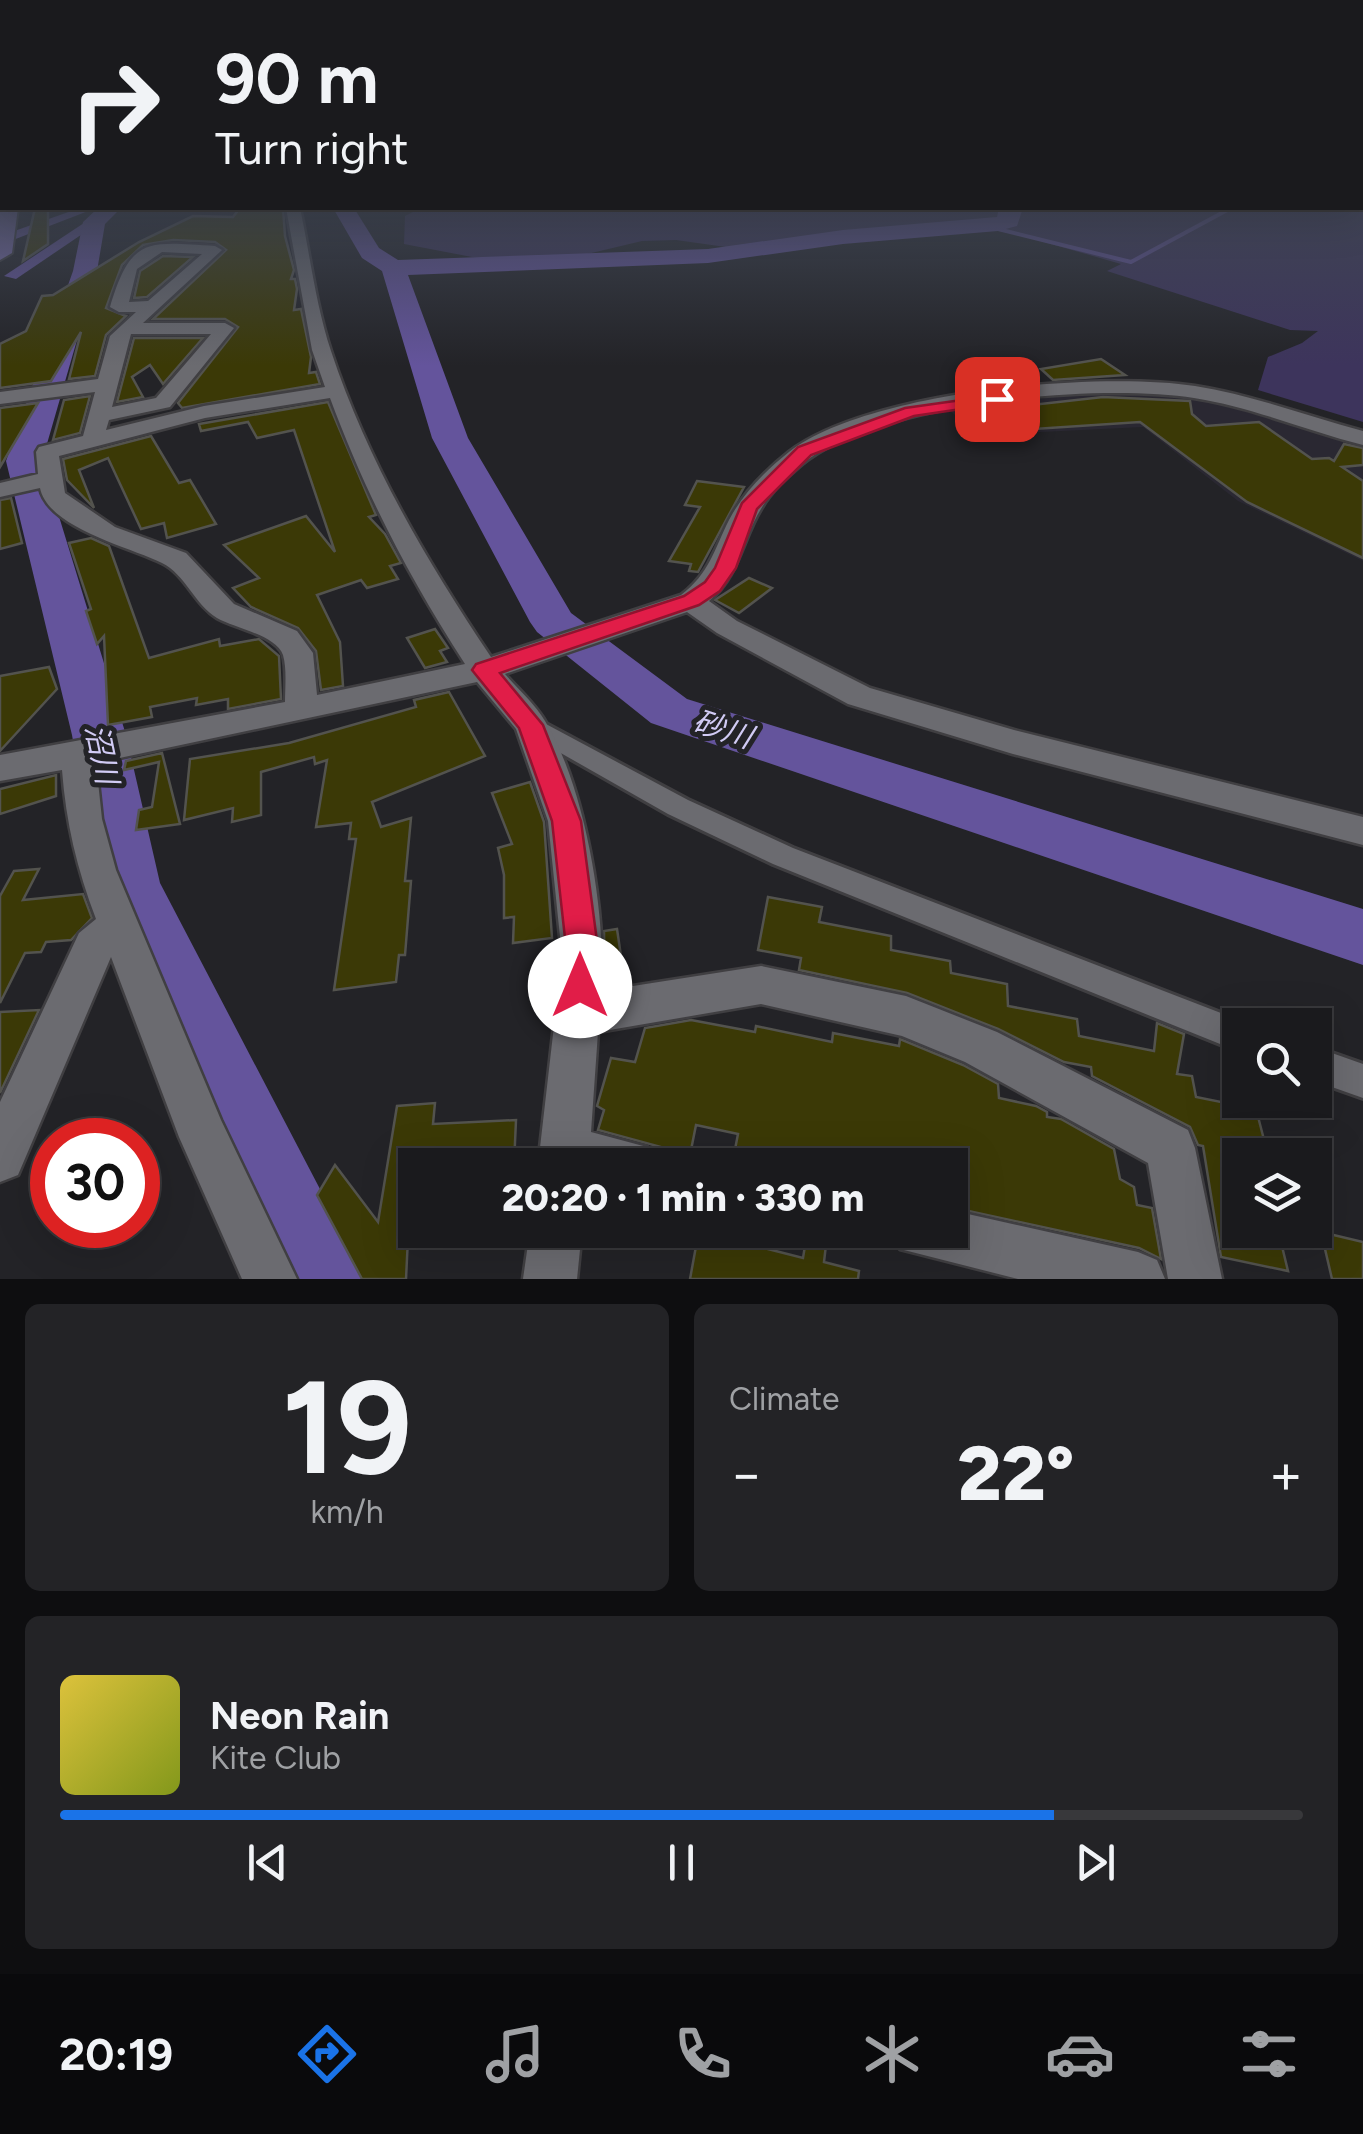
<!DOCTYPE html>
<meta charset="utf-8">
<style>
:root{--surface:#1a1a1d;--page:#232326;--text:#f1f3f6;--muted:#9fa1a4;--line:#38383b;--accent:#1a73e8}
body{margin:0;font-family:Figtree,"Noto Sans JP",sans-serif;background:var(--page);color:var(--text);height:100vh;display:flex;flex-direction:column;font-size:38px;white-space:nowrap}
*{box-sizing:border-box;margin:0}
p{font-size:32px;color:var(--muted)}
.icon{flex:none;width:55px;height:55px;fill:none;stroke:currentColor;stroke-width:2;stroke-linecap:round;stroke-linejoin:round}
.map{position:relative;height:1279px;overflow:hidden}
.drawer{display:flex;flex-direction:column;gap:25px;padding:25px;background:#0e0e10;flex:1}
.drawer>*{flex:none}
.banner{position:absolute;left:0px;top:0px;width:1365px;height:210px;box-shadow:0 10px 40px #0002,0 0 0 2px var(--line);background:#1a1a1d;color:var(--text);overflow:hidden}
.fabs{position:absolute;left:1222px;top:1008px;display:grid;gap:20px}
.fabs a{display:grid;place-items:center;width:110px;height:110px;border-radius:0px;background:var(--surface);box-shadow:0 10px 40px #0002,0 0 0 2px var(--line);font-size:50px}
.speed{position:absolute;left:30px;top:1118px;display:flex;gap:20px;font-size:50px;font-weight:700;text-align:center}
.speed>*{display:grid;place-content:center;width:130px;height:130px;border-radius:50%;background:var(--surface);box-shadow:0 10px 40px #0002,0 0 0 2px var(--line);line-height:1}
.speed .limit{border:15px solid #d22;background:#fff;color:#111}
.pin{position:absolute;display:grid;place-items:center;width:85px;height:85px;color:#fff;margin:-42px;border-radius:20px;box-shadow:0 5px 15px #0006}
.me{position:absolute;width:110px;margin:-55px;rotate:0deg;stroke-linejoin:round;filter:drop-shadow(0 0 8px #0008)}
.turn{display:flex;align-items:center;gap:35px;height:210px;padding:0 50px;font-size:45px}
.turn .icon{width:130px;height:130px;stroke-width:2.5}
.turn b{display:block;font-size:70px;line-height:85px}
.big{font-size:75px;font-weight:800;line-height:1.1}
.drawer .widget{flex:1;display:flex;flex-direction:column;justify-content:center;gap:15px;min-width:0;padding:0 35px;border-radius:15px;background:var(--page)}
.drawer .dial{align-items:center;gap:0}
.dial b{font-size:130px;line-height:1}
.song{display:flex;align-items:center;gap:30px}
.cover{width:120px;height:120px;border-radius:15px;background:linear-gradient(135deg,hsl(50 70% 55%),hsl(70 70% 35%))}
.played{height:10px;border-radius:5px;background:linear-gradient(90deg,var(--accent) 80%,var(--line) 80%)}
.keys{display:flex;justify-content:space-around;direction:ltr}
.heat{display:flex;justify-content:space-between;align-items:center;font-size:55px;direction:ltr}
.drawer .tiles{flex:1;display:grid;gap:25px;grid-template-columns:1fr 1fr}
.widget:last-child{grid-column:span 2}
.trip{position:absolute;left:398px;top:1148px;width:570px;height:100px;border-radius:0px;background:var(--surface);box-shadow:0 10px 40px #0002,0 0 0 2px var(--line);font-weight:800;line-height:100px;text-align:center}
.dock{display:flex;height:160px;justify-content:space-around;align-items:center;background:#0a0a0c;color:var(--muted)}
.dock .icon{width:70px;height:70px}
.dock .current{color:var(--accent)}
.dock b{font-size:45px;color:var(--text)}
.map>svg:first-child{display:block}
.built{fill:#2a2832}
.green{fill:#3d345c}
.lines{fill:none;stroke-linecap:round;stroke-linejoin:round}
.stream{stroke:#64549c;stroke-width:4}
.canal{fill:#64549c;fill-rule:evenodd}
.river{fill:#64549c;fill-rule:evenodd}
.building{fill:#3b3906;stroke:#53534e;stroke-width:2.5}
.pedestrian-casing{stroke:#403f42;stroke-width:6}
.minor-casing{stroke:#403f42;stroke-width:5}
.primary-casing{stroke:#403f42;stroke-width:4}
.pedestrian{fill:#6b6b70;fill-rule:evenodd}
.minor{fill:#6b6b70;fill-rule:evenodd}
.primary{fill:#7e6fb1;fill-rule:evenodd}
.route{fill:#e11d48;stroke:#92132f;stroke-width:2.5}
.labels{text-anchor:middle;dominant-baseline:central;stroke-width:10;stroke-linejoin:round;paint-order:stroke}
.water-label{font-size:30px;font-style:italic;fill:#d1cbf4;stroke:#232327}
</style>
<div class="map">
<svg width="1363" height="1279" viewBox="0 0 1363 1279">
<rect width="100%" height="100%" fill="#232327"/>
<!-- built -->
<polygon class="built" points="1075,394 1167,394 1200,399 1363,444 1363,561 1238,501 1143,427 980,435 950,411"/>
<!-- green -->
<polygon class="green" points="1363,187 1363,422 1258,390 1268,357 1302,343 1318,331 1290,330 1107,271 1121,264 1023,236 984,228 947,231 926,225 733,248 676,240 642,241 562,260 472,257 404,244 405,216 421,208 1362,208"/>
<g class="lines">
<!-- stream -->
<polyline class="stream" points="982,225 1131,262 1231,208"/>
<!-- canal -->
<g class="canal">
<polygon points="80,208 96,208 0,245 0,236"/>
<polygon points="90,219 100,222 16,279 4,276"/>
</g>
<!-- river -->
<g class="river">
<polygon points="98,208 121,208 105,224 97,271 42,461 126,735 160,883 367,1279 279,1279 98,884 72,735 6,461 73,271 83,222"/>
<polygon points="333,208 354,208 379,248 398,260 708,249 843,230 997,217 999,208 1023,208 1017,226 998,231 843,244 708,263 408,275 468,438 571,613 687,699 1363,909 1363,965 651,723 537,632 530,622 432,438 382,271 362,258"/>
</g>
</g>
<!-- building -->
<g class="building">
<polygon points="35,208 48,208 48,244 23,261"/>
<polygon points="240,208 283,208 285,236 294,270 291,279 295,279 297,289 294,310 301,309 311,357 309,373 316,372 320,384 182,408 178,403 238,327 225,319 153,319 226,250 215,242 173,240 143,245 122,265 106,308 126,316 106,335 95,376 69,379 81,332 51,381 0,388 0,344 26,331 42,296 53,295 139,242 193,216 233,217"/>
<polygon points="163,256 193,257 147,297 134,298 140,271"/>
<polygon points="134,338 203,338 163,384 150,365 132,377 143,397 117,402"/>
<polygon points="1101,359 1125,375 1053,380 1041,369"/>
<polygon points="90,396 80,433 53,440 64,400"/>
<polygon points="1103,397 1190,401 1192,414 1206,426 1259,422 1312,459 1329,458 1334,461 1344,444 1363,448 1363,465 1342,467 1363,481 1363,558 1247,502 1140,422 1034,429 1013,407"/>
<polygon points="328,402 376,515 369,517 385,534 401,563 390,566 398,579 367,588 361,580 317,595 340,642 343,686 321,690 316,651 298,628 251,607 233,588 259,578 224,545 306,516 335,552 294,430 257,438 248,422 201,431 199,424"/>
<polygon points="38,403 0,467 0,408"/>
<polygon points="151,436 179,483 190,480 216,524 167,538 164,523 141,529 108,458 79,470 94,508 67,480 63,459"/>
<polygon points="697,481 744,487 698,572 689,571 691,564 669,561 700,507 685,505"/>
<polygon points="11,498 22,543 0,549 0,500"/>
<polygon points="91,538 109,546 149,658 219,639 220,646 259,639 279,656 281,699 228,709 228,699 196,705 197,698 150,707 152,717 108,725 104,636 97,644 86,611 91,609 69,543"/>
<polygon points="749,578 772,588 739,613 715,600"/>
<polygon points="435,629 448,648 440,651 447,662 425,668 407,638"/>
<polygon points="49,667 57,689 0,751 0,676"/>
<polygon points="449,692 485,756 372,802 381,827 411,818 405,881 411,881 405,955 399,955 396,982 334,990 356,839 349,839 351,823 316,827 327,760 315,764 314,757 261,772 261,815 232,822 233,808 184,820 190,759 289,743 416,707 414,700"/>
<polygon points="162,753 180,824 136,830 139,810 152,807 159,762 124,770 126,761"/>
<polygon points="56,775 56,796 0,814 0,789"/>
<polygon points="530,782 544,822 552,938 513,943 514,917 504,918 504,875 498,848 512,844 492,793"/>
<polygon points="39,869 23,900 83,894 92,918 71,940 46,942 41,952 25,953 0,1003 0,896 14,871"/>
<polygon points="768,897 822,907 819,922 891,936 891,950 950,961 951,973 1007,984 1008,1006 1077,1019 1079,1036 1154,1051 1157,1023 1184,1034 1177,1074 1192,1076 1196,1097 1256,1109 1268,1155 1240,1155 1240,1230 1278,1230 1288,1271 1221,1257 1203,1146 1198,1145 1190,1127 1092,1076 1091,1067 1064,1062 998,1029 907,993 799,970 801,958 758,950"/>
<polygon points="617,929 625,983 605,987 604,931"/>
<polygon points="39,1010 0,1093 0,1012"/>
<polygon points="691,1020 755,1032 756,1026 832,1042 833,1033 899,1046 900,1039 963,1065 998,1084 999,1098 1036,1106 1047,1112 1047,1117 1061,1119 1114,1149 1120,1179 1134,1187 1137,1205 1152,1208 1161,1259 1139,1248 950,1207 950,1165 732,1165 738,1134 696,1125 690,1155 598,1130 604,1110 597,1106 611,1058 635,1062 645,1028"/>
<polygon points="435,1103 433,1124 516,1120 514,1165 415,1165 415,1236 408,1238 406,1279 362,1279 317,1195 335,1165 378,1222 397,1106"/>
<polygon points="699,1230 726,1230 765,1239 764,1248 803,1258 806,1240 826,1245 824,1262 859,1271 858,1279 690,1279"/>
<polygon points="1321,1232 1363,1242 1363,1279 1332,1279"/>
</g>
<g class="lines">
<defs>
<g id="pedestrian">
<polygon points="531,716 688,800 793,848 1252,1025 1240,1025 1240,1052 773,864 668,814 522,731 519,725 522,719"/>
<polygon points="1315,1047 1363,1064 1363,1098 1315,1081"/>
</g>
<g id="minor">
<path d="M286,208H300C310,255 316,306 331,351C367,460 427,562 491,657L681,595C709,574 714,550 729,520C743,493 765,471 789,452C868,391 1097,371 1195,386C1252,395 1307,416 1363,431V445C1307,431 1252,407 1194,398C1098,383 878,401 802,464C787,477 771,491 761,509C742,540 739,576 709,601L737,621L870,688L1014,730L1363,817V845L1013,754L848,704L717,633L687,612L505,674C518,689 535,704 545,721C585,786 607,916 601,991L761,966L906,996L997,1032L1188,1130L1195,1148L1222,1279H1168L1148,1163L965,1062L902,1036L761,1004L598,1032L591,1132L647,1147L654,1165H538L562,956L548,821L516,729L477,682L96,763L102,819L116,870L221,1120L297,1279H242L179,1137L111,957L18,1175L0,1182V1102L79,933L96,919C77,869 66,823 62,770L0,781V755L285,702C285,688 287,669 283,655C276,635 234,628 217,618C195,605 185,574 162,563C130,547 48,528 40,488L0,497V483L38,474L36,452L39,447L83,436L95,392L0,404V392L98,379L110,336L136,312H119L110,307C131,236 147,242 215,246L222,250L143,323H225L234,328L170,407L109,420L106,430L204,406L325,387L312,350ZM162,252L202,254L148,301L129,302L137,269ZM131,334H211L156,398L112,407ZM330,398C366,495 409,577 465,664L317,695L313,653L297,631L234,604L186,553L115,527L65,493L59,456L205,418Z"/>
<polygon points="950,1210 1138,1252 1157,1260 1165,1279 1018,1279 900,1249 893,1230 950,1230"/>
<polygon points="530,1230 582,1230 577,1279 523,1279"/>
</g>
<polygon id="primary" points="0,203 2,208 18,208 12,253 0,260"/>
</defs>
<!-- pedestrian casing -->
<use href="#pedestrian" class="pedestrian-casing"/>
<!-- minor casing -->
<use href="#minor" class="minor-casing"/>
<!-- primary casing -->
<use href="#primary" class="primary-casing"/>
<!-- pedestrian -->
<use href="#pedestrian" class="pedestrian"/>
<!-- minor -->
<use href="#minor" class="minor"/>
<!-- primary -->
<use href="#primary" class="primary"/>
</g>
<!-- sky -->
<linearGradient id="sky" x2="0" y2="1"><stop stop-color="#131315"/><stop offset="0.51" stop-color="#3f4552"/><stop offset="1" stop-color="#3f4552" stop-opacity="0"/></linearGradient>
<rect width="1363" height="366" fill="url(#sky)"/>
<!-- route -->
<polygon class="route" points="997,395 1002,396 1002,403 914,416 811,455 757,509 736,568 720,591 699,605 500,673 543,725 581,821 599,956 592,996 580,1000 569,996 564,986 567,956 552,821 519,728 476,675 472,670 476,664 684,596 705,582 715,568 742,503 798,447 905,408"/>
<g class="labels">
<!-- water labels -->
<g class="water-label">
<text transform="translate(723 729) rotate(18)">砂川</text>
<text transform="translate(102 754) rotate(78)">沼川</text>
</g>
</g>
</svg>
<div class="fabs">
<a><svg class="icon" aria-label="search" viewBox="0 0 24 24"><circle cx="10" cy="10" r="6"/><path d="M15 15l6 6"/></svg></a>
<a><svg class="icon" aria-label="layers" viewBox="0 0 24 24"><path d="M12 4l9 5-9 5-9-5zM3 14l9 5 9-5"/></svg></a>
</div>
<div class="speed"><div class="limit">30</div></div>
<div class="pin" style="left:997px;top:399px;background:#d93025"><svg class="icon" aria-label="arrive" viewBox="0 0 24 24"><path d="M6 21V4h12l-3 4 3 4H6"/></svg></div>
<svg class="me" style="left:580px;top:986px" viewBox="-20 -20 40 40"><circle r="19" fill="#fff"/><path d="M0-13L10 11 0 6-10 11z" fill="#e11d48"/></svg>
<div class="trip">20:20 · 1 min · 330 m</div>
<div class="banner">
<div class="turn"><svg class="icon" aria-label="right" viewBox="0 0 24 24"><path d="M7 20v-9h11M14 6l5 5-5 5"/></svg><div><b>90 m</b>Turn right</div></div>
</div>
</div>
<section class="drawer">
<div class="tiles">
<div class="widget dial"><b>19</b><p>km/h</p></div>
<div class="widget"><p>Climate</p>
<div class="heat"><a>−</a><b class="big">22°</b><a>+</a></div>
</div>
<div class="widget">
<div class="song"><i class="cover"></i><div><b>Neon Rain</b><p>Kite Club</p></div></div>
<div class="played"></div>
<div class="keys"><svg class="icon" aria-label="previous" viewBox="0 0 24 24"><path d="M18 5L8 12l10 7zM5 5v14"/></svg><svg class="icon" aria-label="pause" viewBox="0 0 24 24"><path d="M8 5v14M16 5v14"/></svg><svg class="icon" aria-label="next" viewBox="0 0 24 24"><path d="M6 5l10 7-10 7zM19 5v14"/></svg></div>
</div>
</div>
</section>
<nav class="dock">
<b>20:19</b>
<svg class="icon current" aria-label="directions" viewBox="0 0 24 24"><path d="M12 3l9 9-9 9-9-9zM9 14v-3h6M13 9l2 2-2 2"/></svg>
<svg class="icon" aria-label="music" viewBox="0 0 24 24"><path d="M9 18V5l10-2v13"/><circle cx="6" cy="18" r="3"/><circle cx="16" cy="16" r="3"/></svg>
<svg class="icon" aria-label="phone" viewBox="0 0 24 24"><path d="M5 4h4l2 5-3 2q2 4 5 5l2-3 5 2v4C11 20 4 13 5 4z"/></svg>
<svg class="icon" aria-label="climate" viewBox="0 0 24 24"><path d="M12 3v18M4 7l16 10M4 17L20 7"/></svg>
<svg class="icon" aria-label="car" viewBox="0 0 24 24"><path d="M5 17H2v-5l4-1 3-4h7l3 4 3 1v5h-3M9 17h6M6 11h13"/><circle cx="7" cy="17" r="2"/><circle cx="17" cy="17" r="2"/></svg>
<svg class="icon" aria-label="filters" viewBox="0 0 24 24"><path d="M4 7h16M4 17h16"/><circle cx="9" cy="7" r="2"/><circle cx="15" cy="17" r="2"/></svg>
</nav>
